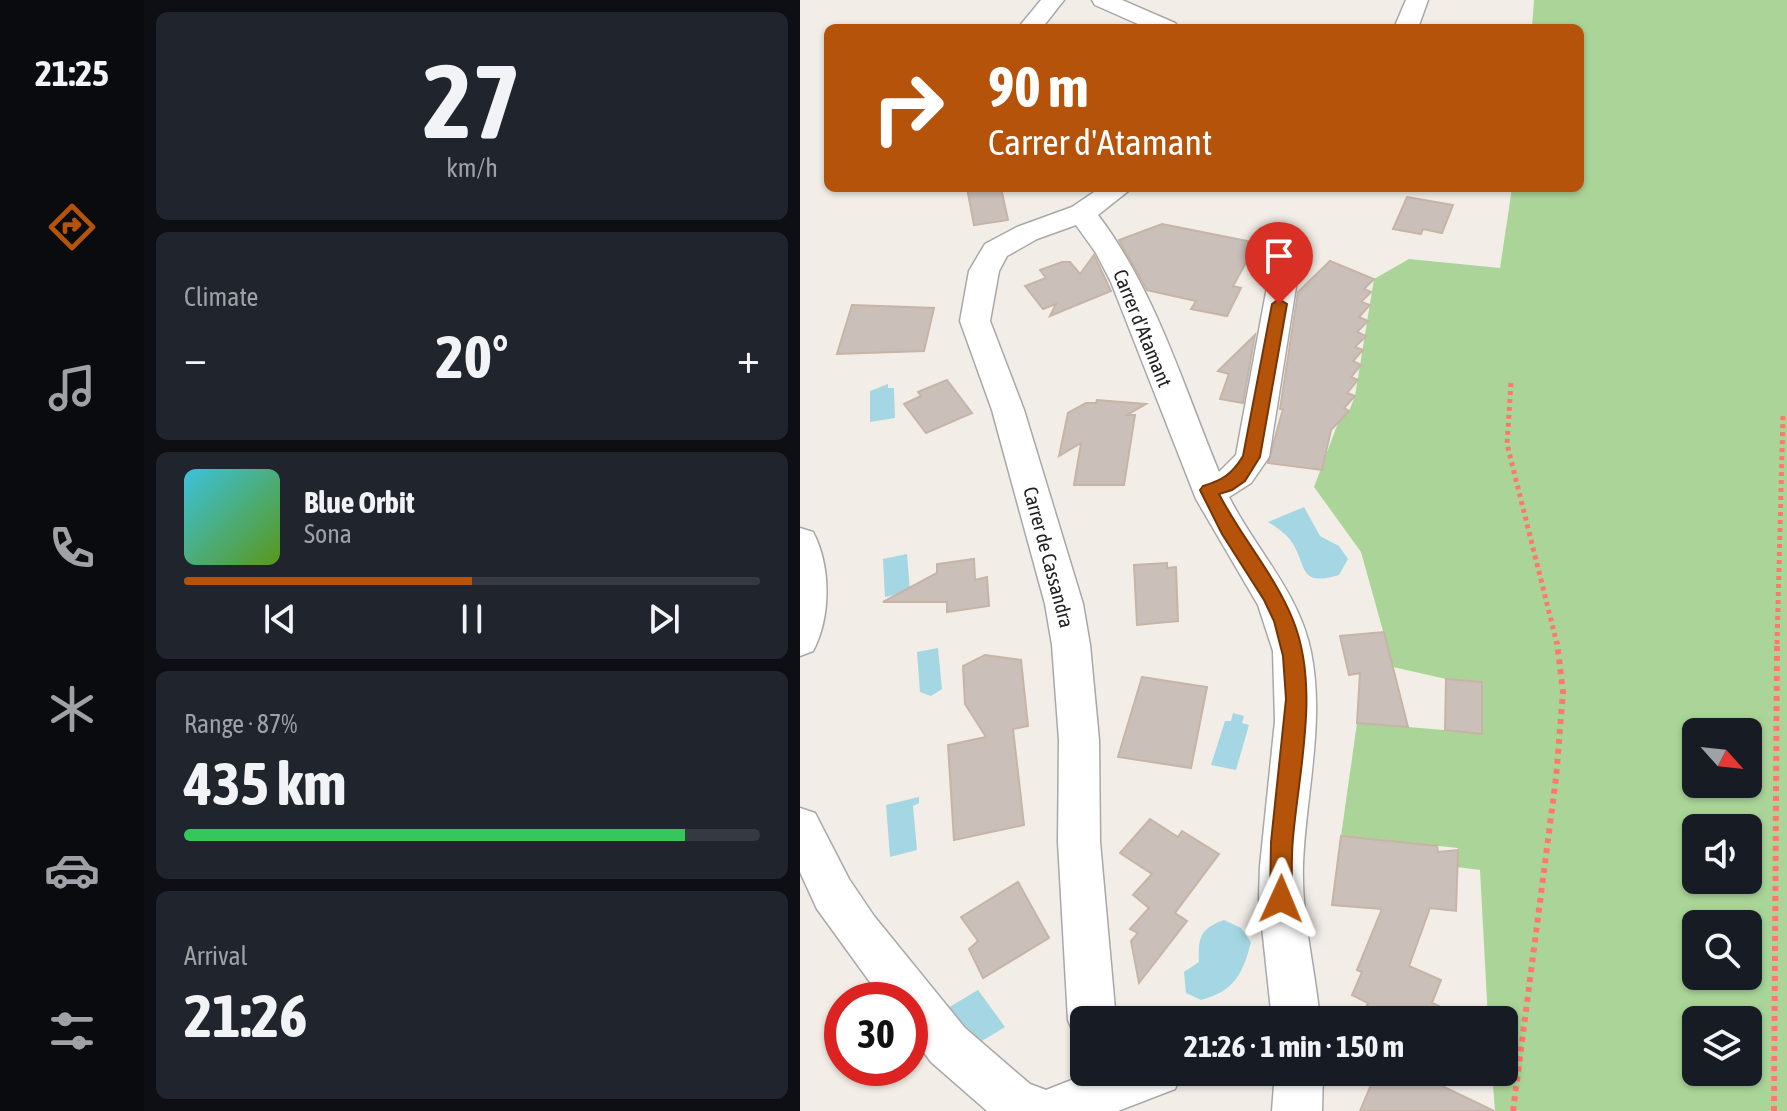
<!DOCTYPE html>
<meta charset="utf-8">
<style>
:root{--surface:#171b24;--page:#20242c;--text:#f1f3f6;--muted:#9ea1a6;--line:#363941;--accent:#b45309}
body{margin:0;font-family:"Asap Condensed",sans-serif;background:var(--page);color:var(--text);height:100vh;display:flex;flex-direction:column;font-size:30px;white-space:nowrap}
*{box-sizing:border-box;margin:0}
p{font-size:26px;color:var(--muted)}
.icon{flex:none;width:44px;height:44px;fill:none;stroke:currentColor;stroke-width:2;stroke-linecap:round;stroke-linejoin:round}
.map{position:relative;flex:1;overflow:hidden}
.drawer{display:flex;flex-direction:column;gap:12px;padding:12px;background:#0d0f14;width:656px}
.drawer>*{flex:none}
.hud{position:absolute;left:24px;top:24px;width:760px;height:168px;border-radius:12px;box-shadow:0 2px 6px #0004;background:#b45309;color:#fff;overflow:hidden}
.needle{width:52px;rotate:117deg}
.controls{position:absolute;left:882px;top:718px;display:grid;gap:16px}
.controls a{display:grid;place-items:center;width:80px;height:80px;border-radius:12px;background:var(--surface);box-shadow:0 2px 6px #0004;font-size:40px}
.speed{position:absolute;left:24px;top:982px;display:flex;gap:16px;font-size:40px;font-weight:700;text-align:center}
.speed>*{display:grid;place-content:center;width:104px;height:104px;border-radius:50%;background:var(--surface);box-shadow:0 2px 6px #0004;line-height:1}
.speed .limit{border:12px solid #d22;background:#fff;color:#111}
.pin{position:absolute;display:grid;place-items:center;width:68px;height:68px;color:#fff;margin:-82px -34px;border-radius:50% 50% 50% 0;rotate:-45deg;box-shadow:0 0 8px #0007}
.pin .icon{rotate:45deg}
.me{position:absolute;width:88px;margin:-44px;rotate:1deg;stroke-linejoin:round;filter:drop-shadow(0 0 6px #0008)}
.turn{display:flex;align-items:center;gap:28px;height:168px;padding:0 32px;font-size:36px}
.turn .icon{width:104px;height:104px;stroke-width:2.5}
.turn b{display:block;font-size:56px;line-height:68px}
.big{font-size:60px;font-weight:700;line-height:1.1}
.drawer .card{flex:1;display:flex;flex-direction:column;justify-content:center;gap:12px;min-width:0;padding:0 28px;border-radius:12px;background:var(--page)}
.drawer .dial{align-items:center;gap:0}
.dial b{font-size:104px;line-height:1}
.song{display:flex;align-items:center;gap:24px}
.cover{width:96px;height:96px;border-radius:12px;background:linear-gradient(135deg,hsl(190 70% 55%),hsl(90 70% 35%))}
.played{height:8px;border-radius:4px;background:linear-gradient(90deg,var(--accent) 50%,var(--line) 50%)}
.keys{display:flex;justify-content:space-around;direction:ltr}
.heat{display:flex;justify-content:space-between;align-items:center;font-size:44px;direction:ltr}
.charge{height:12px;border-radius:6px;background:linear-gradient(90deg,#34c759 87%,var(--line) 0)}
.trip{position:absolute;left:270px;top:1006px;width:448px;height:80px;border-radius:12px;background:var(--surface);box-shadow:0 2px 6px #0004;font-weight:700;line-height:80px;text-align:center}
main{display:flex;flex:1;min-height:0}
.tab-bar{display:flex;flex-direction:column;width:144px;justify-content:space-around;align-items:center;background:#090b0e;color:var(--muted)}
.tab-bar .icon{width:56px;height:56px}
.tab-bar .selected{color:var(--accent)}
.tab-bar b{font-size:36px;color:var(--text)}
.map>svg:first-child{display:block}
.forest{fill:#abd598;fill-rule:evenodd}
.water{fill:#a4d6e3}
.building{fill:#cbc0b9;stroke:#c6b4a7;stroke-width:2}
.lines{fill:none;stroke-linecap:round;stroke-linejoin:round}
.minor-casing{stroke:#a8a8a8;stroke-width:3}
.path-far1{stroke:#ff786b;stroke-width:5;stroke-dasharray:4 4;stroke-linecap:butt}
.path{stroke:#ff786b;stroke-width:6;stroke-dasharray:5 5;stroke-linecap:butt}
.minor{fill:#fff;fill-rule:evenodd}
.route{fill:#b45309;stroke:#753606;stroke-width:2}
.labels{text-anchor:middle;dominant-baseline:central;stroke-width:6;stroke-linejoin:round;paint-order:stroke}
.street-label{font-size:20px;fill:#212121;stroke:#fff}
</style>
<main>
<nav class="tab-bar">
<b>21:25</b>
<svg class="icon selected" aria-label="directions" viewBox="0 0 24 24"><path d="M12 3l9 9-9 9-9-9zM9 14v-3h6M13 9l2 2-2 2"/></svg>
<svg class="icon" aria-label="music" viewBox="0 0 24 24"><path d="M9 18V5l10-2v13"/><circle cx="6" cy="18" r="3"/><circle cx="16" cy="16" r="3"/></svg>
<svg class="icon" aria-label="phone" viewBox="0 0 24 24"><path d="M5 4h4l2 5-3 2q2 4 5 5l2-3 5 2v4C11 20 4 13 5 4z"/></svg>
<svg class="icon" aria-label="climate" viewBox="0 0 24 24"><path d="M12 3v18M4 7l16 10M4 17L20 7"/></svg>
<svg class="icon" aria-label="car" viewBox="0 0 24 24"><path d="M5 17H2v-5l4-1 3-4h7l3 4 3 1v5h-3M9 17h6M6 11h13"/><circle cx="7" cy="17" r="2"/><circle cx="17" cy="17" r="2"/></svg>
<svg class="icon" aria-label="filters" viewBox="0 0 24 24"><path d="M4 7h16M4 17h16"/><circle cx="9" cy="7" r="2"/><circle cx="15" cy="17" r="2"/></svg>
</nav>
<section class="drawer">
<div class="card dial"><b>27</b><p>km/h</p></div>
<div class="card"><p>Climate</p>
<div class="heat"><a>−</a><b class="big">20°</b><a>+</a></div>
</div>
<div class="card">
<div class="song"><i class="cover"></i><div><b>Blue Orbit</b><p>Sona</p></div></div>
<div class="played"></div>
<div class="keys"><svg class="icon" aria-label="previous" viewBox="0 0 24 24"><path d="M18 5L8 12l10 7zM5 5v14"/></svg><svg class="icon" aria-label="pause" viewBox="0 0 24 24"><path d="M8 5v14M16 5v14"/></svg><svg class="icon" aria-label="next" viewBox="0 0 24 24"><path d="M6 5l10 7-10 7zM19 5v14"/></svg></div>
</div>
<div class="card"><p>Range · 87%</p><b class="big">435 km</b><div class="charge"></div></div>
<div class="card"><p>Arrival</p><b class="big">21:26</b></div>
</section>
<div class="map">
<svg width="987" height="1111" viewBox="0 0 987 1111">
<rect width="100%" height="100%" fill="#f2eee7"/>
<!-- forest -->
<path class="forest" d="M734,0H987V1111H695L692,1072H704V1020H688L680,870L657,867L658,848L541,836L557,723L682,733V682L646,679L593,667L561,552L514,487L538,423L549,411L555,396L574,279L609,259L700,268L712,188H780V28H732ZM896,732H948V784H896ZM896,828H948V880H896ZM896,924H948V976H896ZM896,1020H948V1072H896Z"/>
<!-- water -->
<g class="water">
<polygon points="88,384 88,388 94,388 95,418 70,422 70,391"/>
<path d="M504,507L520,536L539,546L548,559L539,575C499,587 507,567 493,544C487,534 477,528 468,522Z"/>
<polygon points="107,554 110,591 85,597 83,559"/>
<polygon points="138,648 142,689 131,696 120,692 117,652"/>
<polygon points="433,713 444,716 442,723 449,725 436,770 411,765 425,721 431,721"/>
<polygon points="119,797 119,803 113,806 117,850 90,857 86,805"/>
<path d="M424,920L441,928L451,942C443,974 434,991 401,1000L386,993L384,972L399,962C398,937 400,929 424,920Z"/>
<polygon points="178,990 205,1027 182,1041 146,1009"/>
</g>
<!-- building -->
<g class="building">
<polygon points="167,188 201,188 208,220 174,225"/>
<polygon points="607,197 653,205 642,233 623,229 621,234 593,229"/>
<polygon points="362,224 457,243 433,286 441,288 427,316 391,309 396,301 347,290 319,240"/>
<polygon points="294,255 311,291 250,316 256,304 243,309 225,286 246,278 240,270 262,262 270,262 280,274"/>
<polygon points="530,261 574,279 564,289 571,292 561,302 570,305 559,317 568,321 557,332 566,336 555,347 563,350 553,361 561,365 551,377 558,380 547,393 555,396 544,408 549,411 531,430 522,470 468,463 483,409 480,409 498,292"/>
<polygon points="52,305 134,308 124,351 37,354"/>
<polygon points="455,335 443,403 420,399 429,374 418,371"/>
<polygon points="147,380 172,413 126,433 104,404 121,396 118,392"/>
<polygon points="297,400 346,404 327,415 335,415 324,485 274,485 281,443 259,456 268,413 286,403 296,403"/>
<polygon points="174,559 175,580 187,577 189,606 147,612 147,602 83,602 137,573 137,564"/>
<polygon points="367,563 367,568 376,567 378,621 337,625 334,565"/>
<polygon points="584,632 608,727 557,723 560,673 549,675 540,636"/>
<polygon points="185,655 221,660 228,726 213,729 224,825 154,840 148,745 186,737 165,704 163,666"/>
<polygon points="342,677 407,687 391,768 318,757"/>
<polygon points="646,679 682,682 682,734 645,730"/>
<polygon points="350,819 378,837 382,831 419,854 375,913 387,921 339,983 331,941 338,933 330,929 349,908 333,895 352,874 320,853"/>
<polygon points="541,836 637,846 638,852 658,850 656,911 630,908 609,966 641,980 632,1003 639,1006 634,1020 561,1020 568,1003 552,995 562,972 557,970 582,909 532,905"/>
<polygon points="218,882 249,938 183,978 169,949 178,941 161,917"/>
<polygon points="570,1072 613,1072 694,1111 560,1111 571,1085 566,1083"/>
</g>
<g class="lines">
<defs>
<g id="minor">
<polygon points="241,0 264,0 242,28 218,28"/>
<polygon points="292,0 322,0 375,23 379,28 347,28 295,5"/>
<polygon points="606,0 628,0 618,28 594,28"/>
<path d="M300,188H332L298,215C355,290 383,385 419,472L436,455L474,249L478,243L488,240L498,243L502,249L469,457L451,483L429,497C455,549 499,592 511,652C525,721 506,794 503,863C501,916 515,967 520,1020H472L459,899L460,866L475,721L473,651L458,605L396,499L311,282L296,253L276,225L237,239L207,256L199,271L190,321L224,410L283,604L290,645L299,740L300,842L316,1020H284V1040L275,1037L268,1020L258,842L259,740L252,645L245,604L192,410L160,321L169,271L185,244L217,227L272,207Z"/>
<path d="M0,528L13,532C31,566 31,617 13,651L0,656Z"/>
<polygon points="0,808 15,813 49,879 74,916 165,1028 230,1084 246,1090 292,1072 382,1072 375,1089 318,1111 187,1111 131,1062 110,1034 110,1000 83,1000 17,909 0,872"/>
<polygon points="475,1072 523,1072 522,1111 472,1111"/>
</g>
</defs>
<!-- minor casing -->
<use href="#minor" class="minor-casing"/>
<!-- path-far1 -->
<g class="path-far1">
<polyline points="711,383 707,444 757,644"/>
<polyline points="977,644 983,416"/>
</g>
<!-- path -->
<g class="path">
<polyline points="713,1111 756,778 763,692 757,642"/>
<polyline points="974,1111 977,642"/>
</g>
<!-- minor -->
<use href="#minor" class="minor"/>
</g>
<!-- route -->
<path class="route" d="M479,299L487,304L460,457L445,481L432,490L419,494C441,537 475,575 493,620C520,687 499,769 493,838C491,858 492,879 492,899L489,907L481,910L473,907L470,899L471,842L486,699L483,656L474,621L464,600L422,534L400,490L403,486C423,480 432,474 443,456L472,304Z"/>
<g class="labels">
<!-- street labels -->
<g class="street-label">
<text transform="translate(343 328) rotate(68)">Carrer d'Atamant</text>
<text transform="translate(249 557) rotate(75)">Carrer de Cassandra</text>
</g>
</g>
</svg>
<div class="controls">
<a><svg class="needle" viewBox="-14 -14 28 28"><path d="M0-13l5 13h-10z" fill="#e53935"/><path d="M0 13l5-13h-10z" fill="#9ea1a6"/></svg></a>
<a><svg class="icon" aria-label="sound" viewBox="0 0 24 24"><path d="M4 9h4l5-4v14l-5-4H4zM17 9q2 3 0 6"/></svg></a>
<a><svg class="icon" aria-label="search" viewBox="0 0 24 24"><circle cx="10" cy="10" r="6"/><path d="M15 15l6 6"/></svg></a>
<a><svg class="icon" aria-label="layers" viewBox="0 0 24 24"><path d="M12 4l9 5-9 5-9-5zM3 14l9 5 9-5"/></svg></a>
</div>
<div class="speed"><div class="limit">30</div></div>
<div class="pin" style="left:479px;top:304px;background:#d93025"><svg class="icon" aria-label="arrive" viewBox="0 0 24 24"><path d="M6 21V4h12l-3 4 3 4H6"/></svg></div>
<svg class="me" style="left:481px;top:899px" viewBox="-20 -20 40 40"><path d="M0-17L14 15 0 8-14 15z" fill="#b45309" stroke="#fff" stroke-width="4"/></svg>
<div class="trip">21:26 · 1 min · 150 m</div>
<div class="hud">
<div class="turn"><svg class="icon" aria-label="right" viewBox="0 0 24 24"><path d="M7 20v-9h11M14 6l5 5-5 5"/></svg><div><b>90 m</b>Carrer d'Atamant</div></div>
</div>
</div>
</main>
